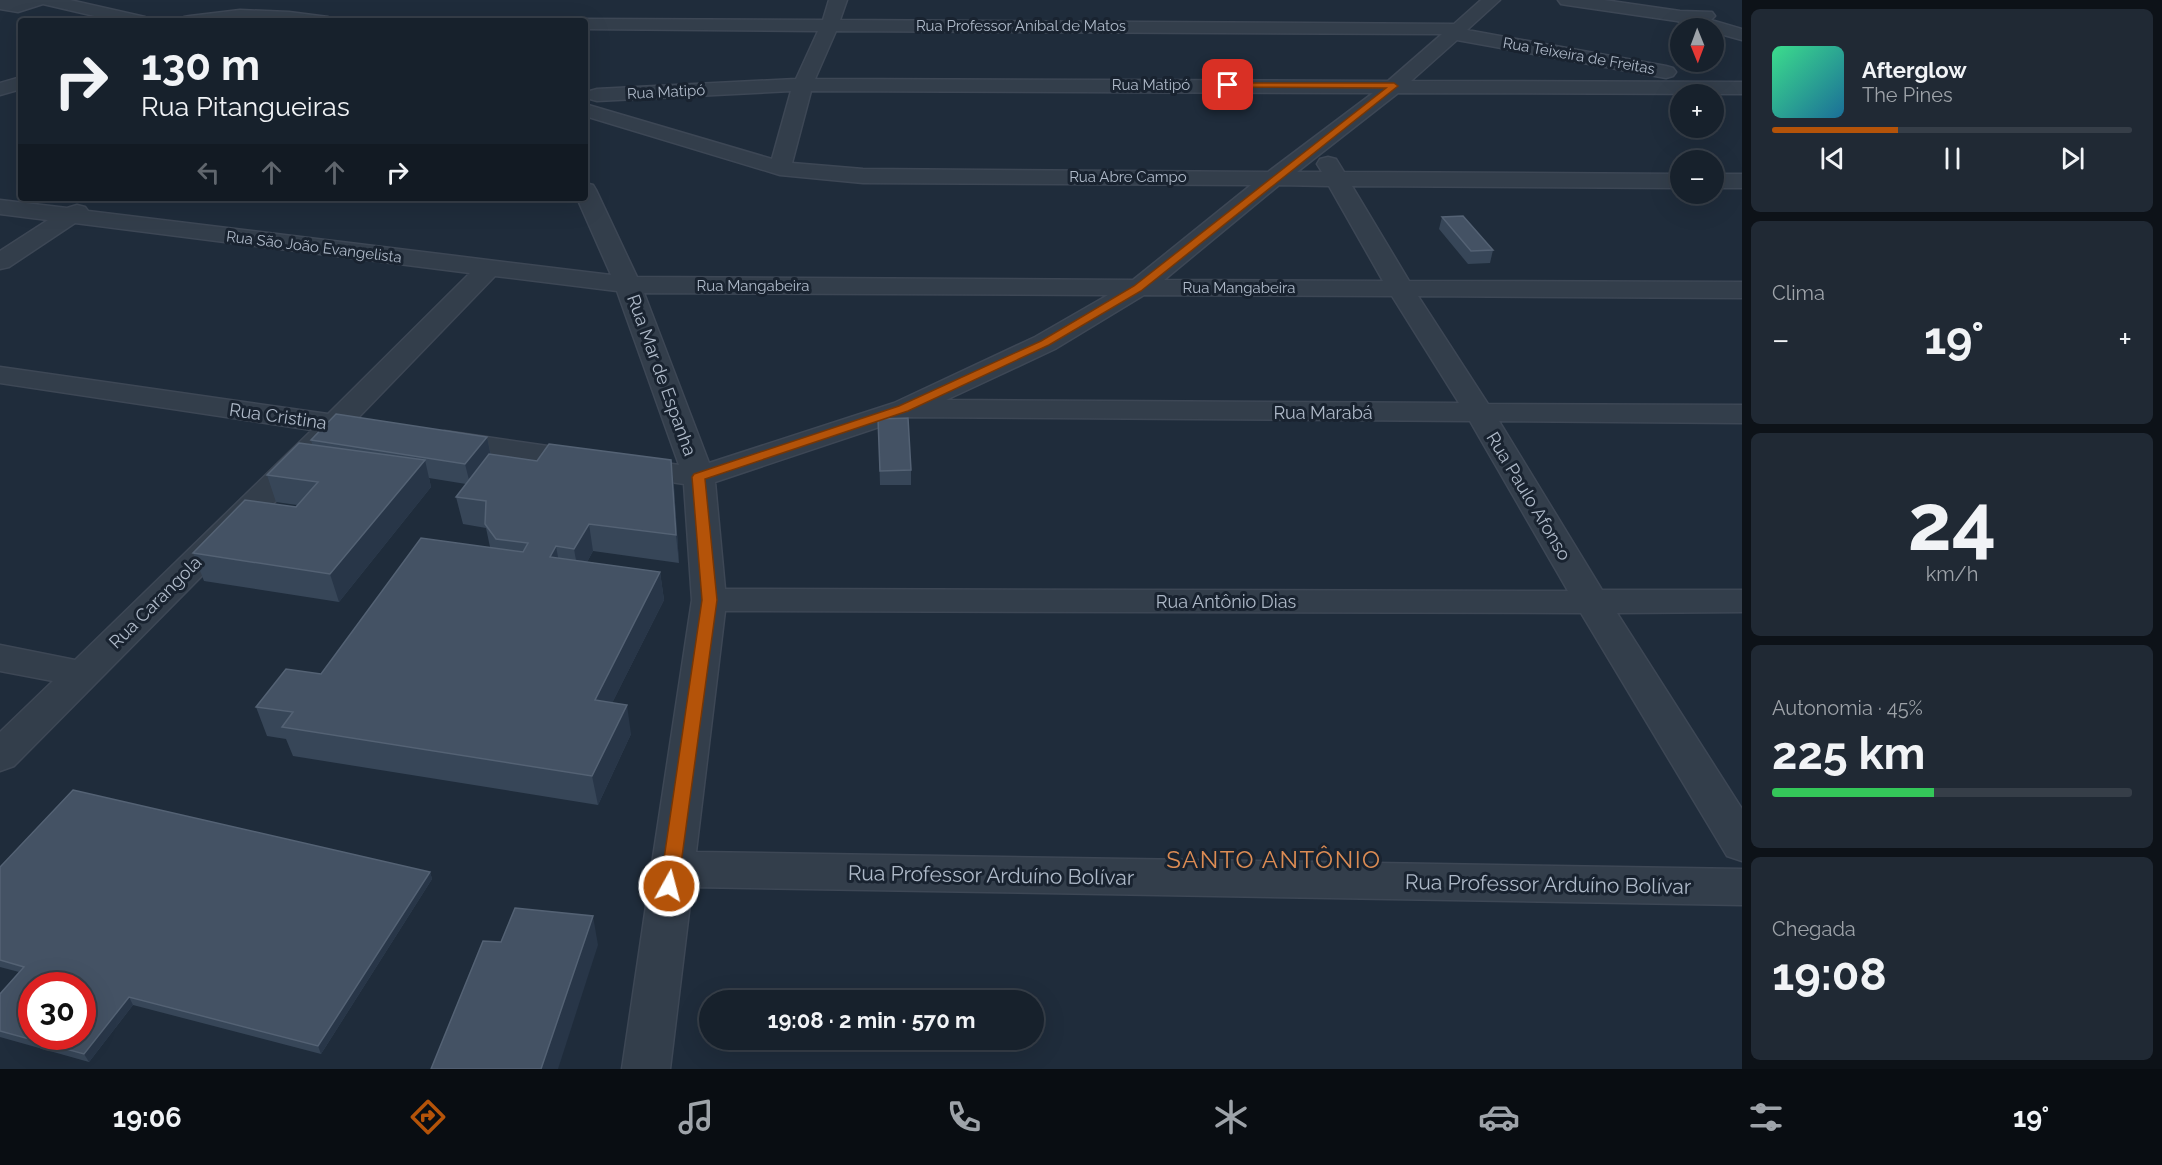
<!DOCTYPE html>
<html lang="pt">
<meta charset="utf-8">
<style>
:root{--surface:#17212c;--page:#202934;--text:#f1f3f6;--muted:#9ea3a9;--line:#363e48;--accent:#b45309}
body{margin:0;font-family:Raleway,sans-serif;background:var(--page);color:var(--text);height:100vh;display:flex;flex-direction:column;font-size:22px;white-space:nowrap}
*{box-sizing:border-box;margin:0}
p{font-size:20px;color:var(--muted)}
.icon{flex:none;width:33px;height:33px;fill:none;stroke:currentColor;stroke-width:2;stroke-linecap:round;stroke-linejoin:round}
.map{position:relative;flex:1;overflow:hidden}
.sheet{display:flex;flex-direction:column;gap:9px;padding:9px;background:#0d1218;width:420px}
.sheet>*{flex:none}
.top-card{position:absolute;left:18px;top:18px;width:570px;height:183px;border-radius:6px;box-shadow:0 6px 24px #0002,0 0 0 2px var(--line);background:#17212c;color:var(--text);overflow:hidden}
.needle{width:39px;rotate:179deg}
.buttons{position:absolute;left:1670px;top:18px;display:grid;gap:12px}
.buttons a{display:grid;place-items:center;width:54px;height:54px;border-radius:50%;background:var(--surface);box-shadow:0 6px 24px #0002,0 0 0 2px var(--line);font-size:30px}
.speed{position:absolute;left:18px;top:972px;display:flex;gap:12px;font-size:30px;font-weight:700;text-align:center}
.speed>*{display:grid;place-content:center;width:78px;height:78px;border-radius:50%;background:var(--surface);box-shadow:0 6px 24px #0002,0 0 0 2px var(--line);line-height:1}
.speed .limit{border:9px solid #d22;background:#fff;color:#111}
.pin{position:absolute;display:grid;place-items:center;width:51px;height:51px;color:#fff;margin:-26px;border-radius:12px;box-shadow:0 3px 9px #0006}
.me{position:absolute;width:66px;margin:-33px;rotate:7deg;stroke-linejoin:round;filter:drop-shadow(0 0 4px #0008)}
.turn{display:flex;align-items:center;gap:21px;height:126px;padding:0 24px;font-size:27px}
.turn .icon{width:78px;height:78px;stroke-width:2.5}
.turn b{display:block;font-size:42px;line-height:51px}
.lanes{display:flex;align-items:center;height:57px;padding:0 24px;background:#0003;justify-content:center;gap:30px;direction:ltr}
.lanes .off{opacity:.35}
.big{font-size:45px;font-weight:700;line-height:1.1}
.sheet .card{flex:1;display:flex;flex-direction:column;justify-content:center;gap:9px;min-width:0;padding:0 21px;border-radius:9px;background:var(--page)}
.sheet .dial{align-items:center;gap:0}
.dial b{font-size:78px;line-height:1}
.song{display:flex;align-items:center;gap:18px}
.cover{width:72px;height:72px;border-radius:9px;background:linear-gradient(135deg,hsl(150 70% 55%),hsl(200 70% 35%))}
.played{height:6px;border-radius:3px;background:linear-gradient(90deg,var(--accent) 35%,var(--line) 35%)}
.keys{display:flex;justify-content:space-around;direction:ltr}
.heat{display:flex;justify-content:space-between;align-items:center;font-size:33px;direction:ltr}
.charge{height:9px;border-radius:4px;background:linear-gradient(90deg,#34c759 45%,var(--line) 0)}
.trip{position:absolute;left:699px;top:990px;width:345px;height:60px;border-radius:30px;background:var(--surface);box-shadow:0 6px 24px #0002,0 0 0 2px var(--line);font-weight:700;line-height:60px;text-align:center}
.tabs{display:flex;height:96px;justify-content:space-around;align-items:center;background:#090d12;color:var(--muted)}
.tabs .icon{width:42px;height:42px}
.tabs .selected{color:var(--accent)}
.tabs b{font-size:27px;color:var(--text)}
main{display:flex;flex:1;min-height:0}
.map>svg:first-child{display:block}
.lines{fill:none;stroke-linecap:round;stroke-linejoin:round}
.minor-casing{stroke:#3d4755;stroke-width:3}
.minor{fill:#333e4b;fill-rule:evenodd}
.wall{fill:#374658}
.shaded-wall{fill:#283648}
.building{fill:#445264;stroke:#546274;stroke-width:1.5;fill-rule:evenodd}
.route{fill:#b45309;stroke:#753606;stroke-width:1.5}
.labels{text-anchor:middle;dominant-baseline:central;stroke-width:6;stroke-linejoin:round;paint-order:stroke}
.far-street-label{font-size:15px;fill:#aeb9c8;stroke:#192330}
.street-label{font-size:18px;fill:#aeb9c8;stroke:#192330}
.near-street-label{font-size:21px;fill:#aeb9c8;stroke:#192330}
.near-neighbourhood-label{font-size:24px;letter-spacing:1.5px;fill:#dc8c54;stroke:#192330}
</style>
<main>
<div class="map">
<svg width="1742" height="1069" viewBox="0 0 1742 1069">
<rect width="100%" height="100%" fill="#1f2c3b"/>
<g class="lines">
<defs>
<g id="minor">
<polygon points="0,0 70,0 145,17 148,21 116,21 43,4 18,12 0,9"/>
<path d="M829,0H847L840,20L1454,24L1481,0H1500L1467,30L1666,66L1673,68L1676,72L1673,76L1666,78L1457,40L1411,81L1742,82V94L1398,93L1297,172H1322L1317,164L1320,159L1328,157L1336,159L1344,172L1680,174V188L1352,186L1409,281L1742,282V298L1418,296L1488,404L1742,405V423L1499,421L1602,590H1742V612L1617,613L1742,809V861L1727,856L1581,613L725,611L696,852L1742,869V905L692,887L670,1069H622L651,872L650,869L652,864L692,600L684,484L434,446L430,440L434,434L445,431L679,465L617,291L495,276L357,419L384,424L388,430L384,436L373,439L342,434L14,766L0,771V732L53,681L0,671V645L75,660L312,430L0,383V367L328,414L470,273L75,223L9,267L0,269V251L48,220L0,214V200L67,208L77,205L85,207L88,211L611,275L577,198H585V183L593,185L596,190L637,277L1133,280L1251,185L863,183L780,175L585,116V104L772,159L791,91L597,101L590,99L587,95L590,91L597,89L796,79L818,31L585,29V21H578L585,19L823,20ZM836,31L1442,34L1388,81L815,79ZM811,91L1373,93L1268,172L863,169L792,163ZM1279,185L1329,186L1383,281L1164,280ZM644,293L1108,295L1035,337L894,403L709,463ZM1144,295L1392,296L1459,403L946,400L1055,349ZM909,417L1470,421L1568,591L725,589L715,482Z"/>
<polygon points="1558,0 1604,0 1680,11 1712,12 1715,16 1711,20 1742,29 1742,40 1713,32 1713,28 1702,28 1677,21 1567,5 1561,4"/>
<polygon points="240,10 289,12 328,17 331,21 181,21 184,17 190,16"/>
<polygon points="21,77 21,89 0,95 0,83"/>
<rect x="1713" y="174" width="29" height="14"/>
</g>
</defs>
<!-- minor casing -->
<use href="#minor" class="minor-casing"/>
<!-- minor -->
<use href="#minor" class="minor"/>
</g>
<!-- wall -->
<g class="wall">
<polygon points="1442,217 1493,250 1490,263 1468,264 1439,229"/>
<polygon points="878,419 911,470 911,485 880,485"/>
<polygon points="487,437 491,455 674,487 679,563 593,551 587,562 660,572 664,600 612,703 631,734 598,805 293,756 286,739 267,736 256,707 321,674 490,547 486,528 463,524 456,497 466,484 429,478 431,487 339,602 204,581 193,553 296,507 297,505 276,502 267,475 312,444 311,440"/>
<polygon points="0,867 430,872 432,879 321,1054 133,1005 89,1062 0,1037 0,994 19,972 0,967"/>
</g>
<!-- shaded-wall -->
<g class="shaded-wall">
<polygon points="487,437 491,457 470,484 465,464"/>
<polygon points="425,460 431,487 339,602 330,574"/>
<polygon points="671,460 674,487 679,563 676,535"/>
<polygon points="589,524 593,551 579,577 574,549"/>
<polygon points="556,546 561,574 550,557"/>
<polygon points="660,572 664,600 599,729 595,700"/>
<polygon points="627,705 631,734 598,805 592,776"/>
<polygon points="430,872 432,879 321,1054 318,1046"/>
<polygon points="593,916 598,945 558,1069 541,1069"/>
<polygon points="129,997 133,1005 89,1062 84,1054"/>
</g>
<!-- building -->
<g class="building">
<polygon points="1463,216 1493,250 1471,251 1442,217"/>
<polygon points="336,414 487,437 465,464 311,440"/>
<polygon points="908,418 911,470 880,471 878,419"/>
<polygon points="299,443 425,460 330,574 193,553 245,500 296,507 318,482 267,475"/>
<polygon points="549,444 671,460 676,535 589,524 574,549 556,546 550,557 660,572 595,700 627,705 592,776 282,727 293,712 256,707 286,669 321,674 421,538 523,552 528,543 496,539 485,524 486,501 456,497 489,454 537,461"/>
<path d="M73,790L430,872L318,1046L129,997L84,1054L0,1031V994L24,967L0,960V867ZM32,986H82V1036H32Z"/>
<polygon points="515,908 593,916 541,1069 431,1069 483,941 501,942"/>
</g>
<!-- route -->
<polygon class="route" points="1228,83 1394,83 1398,86 1141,291 1049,345 908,411 705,479 717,600 678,886 676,891 669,893 663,891 660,886 702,600 692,477 694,474 899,406 1041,341 1134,286 1386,88 1226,87 1224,85"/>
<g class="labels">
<!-- far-street labels -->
<g class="far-street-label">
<text x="1021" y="26">Rua Professor Aníbal de Matos</text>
<text transform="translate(1579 56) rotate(10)">Rua Teixeira de Freitas</text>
<text x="1151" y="85">Rua Matipó</text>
<text transform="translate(666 92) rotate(-3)">Rua Matipó</text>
<text x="1128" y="177">Rua Abre Campo</text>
<text transform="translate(314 247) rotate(7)">Rua São João Evangelista</text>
<text x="753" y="286">Rua Mangabeira</text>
<text x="1239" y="288">Rua Mangabeira</text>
</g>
<!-- street labels -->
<g class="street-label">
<text transform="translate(662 375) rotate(70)">Rua Mar de Espanha</text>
<text x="1323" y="412">Rua Marabá</text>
<text transform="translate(278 416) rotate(8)">Rua Cristina</text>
<text transform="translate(1529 496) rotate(59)">Rua Paulo Afonso</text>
<text x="1226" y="601">Rua Antônio Dias</text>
<text transform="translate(155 602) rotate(-45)">Rua Carangola</text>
</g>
<!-- near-street labels -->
<g class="near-street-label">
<text transform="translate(991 875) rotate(1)">Rua Professor Arduíno Bolívar</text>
<text transform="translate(1548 884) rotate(1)">Rua Professor Arduíno Bolívar</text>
</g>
<!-- near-neighbourhood labels -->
<g class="near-neighbourhood-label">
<text x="1274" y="859">SANTO ANTÔNIO</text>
</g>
</g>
</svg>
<div class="buttons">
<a><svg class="needle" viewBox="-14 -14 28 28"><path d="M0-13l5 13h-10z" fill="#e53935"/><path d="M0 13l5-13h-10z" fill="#9ea3a9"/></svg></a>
<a>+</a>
<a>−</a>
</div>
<div class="speed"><div class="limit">30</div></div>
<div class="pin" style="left:1228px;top:85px;background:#d93025"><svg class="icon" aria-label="arrive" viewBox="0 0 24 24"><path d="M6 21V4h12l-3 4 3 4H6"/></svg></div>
<svg class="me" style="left:669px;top:886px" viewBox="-20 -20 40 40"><circle r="17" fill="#b45309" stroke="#fff" stroke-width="3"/><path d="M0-11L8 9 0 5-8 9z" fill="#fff"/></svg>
<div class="trip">19:08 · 2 min · 570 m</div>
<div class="top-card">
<div class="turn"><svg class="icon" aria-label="right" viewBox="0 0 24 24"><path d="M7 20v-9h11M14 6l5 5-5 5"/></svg><div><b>130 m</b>Rua Pitangueiras</div></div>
<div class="lanes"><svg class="icon off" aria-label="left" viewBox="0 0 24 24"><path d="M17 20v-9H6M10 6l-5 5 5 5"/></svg><svg class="icon off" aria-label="ahead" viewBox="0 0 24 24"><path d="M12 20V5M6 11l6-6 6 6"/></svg><svg class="icon off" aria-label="ahead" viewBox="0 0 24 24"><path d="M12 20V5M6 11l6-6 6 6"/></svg><svg class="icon" aria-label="right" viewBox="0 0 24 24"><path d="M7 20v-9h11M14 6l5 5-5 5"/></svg></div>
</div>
</div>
<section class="sheet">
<div class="card">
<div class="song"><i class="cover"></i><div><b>Afterglow</b><p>The Pines</p></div></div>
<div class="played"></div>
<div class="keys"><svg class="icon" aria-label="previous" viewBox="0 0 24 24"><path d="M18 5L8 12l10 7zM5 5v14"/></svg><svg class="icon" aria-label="pause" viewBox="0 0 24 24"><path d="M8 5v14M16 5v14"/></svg><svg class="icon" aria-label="next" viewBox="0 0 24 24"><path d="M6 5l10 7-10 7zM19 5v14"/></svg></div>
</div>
<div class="card"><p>Clima</p>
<div class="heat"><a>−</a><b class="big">19°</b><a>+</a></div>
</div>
<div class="card dial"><b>24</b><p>km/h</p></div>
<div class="card"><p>Autonomia · 45%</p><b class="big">225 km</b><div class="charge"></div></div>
<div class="card"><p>Chegada</p><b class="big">19:08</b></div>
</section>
</main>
<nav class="tabs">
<b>19:06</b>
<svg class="icon selected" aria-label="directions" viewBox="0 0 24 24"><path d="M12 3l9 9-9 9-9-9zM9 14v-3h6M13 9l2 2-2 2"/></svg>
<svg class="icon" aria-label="music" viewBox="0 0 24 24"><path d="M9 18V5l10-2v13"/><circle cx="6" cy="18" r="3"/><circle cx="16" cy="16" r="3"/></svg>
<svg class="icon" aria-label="phone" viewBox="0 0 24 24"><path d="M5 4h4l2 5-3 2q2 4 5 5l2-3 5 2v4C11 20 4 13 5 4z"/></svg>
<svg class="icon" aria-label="climate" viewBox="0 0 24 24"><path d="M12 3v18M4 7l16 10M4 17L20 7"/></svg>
<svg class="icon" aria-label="car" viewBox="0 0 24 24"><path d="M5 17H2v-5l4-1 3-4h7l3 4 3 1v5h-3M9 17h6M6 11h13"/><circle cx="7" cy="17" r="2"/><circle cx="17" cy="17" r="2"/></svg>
<svg class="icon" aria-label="filters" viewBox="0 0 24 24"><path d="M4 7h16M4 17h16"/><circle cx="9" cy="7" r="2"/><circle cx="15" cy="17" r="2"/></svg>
<b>19°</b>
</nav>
